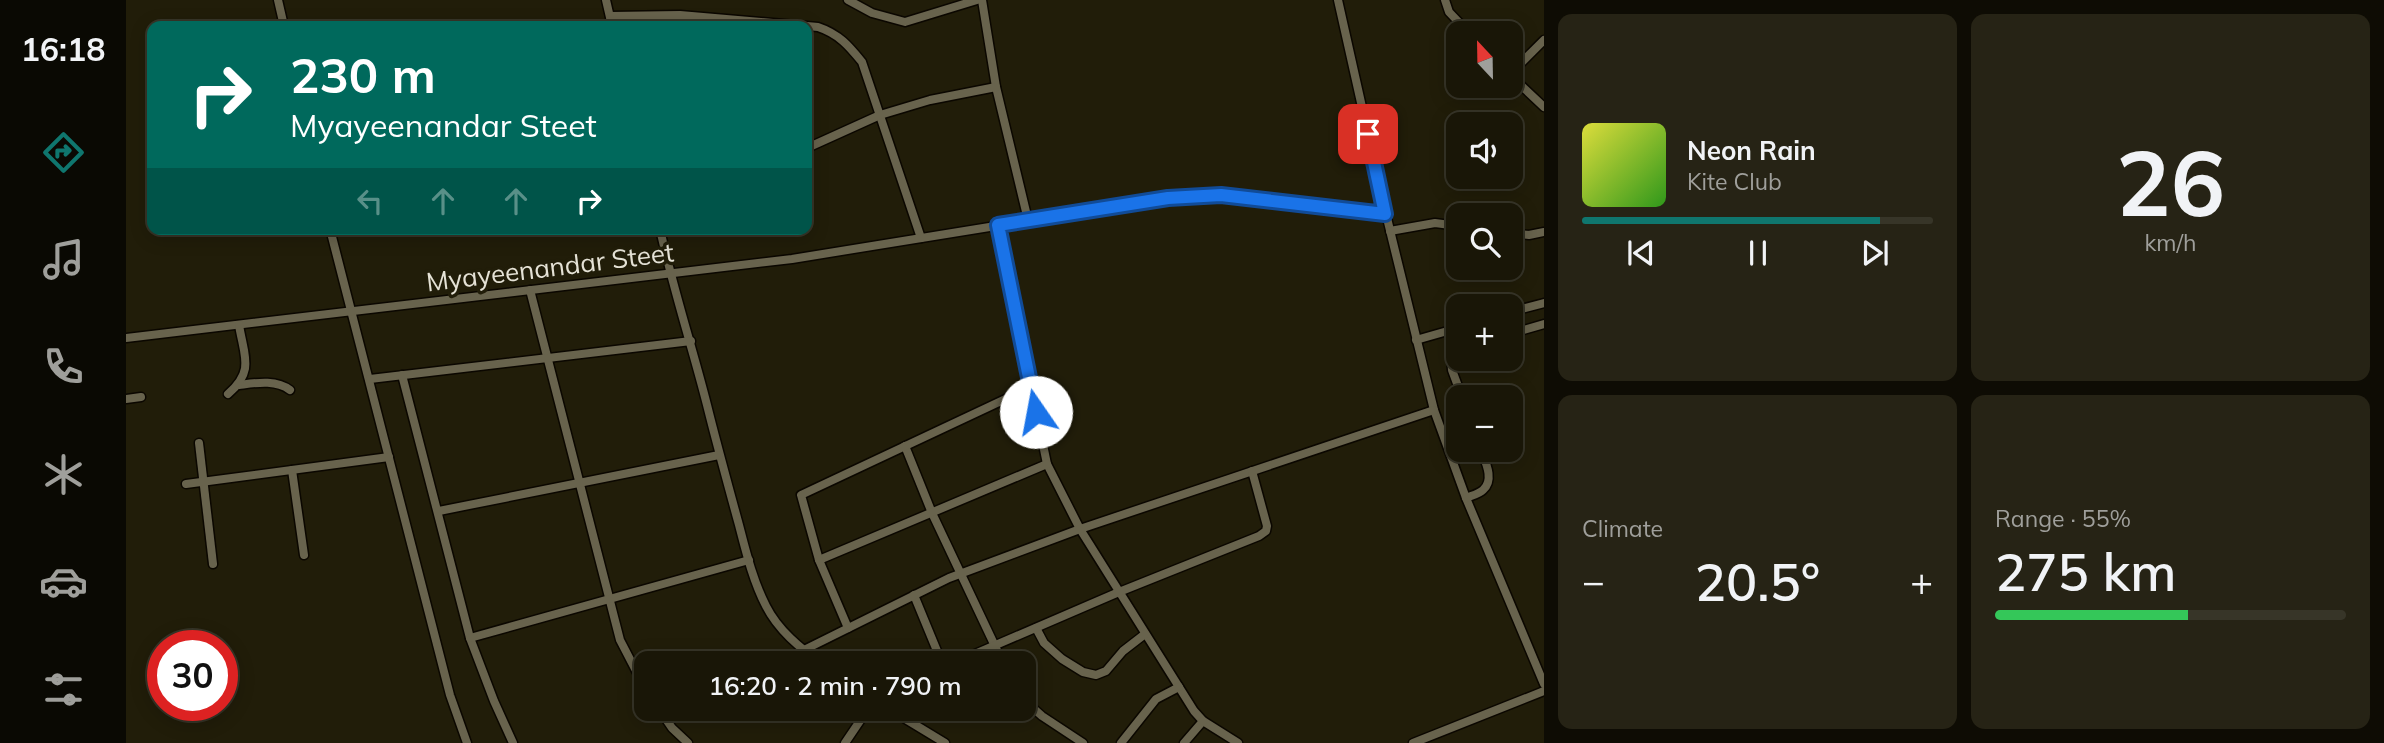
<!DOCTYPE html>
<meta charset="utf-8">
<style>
:root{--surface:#191607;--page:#262315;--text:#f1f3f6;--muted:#9f9f9b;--line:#373528;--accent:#0f766e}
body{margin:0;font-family:Mulish,sans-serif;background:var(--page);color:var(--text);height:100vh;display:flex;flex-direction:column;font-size:26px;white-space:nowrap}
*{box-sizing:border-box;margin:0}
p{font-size:23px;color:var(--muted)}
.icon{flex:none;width:38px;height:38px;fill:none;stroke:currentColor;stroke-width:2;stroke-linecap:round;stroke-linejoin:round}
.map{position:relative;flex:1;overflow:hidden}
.sheet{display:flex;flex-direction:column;gap:14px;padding:14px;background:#0e0c04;width:840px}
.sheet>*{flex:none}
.hud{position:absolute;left:21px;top:21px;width:665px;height:214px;border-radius:14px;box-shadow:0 4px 18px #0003,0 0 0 2px var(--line);background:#00695c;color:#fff;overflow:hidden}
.needle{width:46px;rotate:338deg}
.fabs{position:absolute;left:1320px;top:21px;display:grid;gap:14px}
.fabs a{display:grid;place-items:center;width:77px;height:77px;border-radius:14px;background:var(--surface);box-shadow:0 4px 18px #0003,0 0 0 2px var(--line);font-size:35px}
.speed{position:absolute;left:21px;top:630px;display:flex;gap:14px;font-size:35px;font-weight:700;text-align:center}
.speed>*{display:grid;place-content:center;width:91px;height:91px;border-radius:50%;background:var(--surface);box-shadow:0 4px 18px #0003,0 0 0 2px var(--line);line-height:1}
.speed .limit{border:10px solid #d22;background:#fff;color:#111}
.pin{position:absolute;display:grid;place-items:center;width:60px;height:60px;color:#fff;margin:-30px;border-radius:14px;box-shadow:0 4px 10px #0006}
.me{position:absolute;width:77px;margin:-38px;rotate:348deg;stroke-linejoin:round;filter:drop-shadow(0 0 5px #0008)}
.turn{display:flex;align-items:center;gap:24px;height:147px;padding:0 28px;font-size:32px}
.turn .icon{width:91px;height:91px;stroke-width:2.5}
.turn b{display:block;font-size:49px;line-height:60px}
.lanes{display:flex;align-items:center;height:66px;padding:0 28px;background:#0003;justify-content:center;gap:35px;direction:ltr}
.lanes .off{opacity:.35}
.big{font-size:52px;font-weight:600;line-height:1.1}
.sheet .tile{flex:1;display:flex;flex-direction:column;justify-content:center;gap:10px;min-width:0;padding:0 24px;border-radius:14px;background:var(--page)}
.sheet .dial{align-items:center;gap:0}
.dial b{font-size:91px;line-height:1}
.song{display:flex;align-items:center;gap:21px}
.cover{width:84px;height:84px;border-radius:10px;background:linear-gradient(135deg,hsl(60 70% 55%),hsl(110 70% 35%))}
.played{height:7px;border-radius:4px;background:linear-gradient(90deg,var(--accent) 85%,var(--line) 85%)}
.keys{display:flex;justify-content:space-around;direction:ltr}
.heat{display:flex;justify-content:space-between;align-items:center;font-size:38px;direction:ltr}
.charge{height:10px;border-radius:5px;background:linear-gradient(90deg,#34c759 55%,var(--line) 0)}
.sheet .tiles{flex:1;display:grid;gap:14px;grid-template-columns:repeat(2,1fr)}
.trip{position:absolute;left:508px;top:651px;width:402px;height:70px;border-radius:14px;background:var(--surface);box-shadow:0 4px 18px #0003,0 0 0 2px var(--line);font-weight:600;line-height:70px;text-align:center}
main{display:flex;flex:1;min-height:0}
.tab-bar{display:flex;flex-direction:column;width:126px;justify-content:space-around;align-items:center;background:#0a0903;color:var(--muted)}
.tab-bar .icon{width:49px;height:49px}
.tab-bar .selected{color:var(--accent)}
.tab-bar b{font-size:32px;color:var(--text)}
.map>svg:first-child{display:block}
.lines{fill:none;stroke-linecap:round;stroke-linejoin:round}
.minor-casing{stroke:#0b0700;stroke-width:11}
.minor{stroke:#68634d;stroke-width:8}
.route-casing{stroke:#114b97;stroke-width:18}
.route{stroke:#1a73e8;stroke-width:12}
.labels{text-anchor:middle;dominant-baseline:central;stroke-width:7;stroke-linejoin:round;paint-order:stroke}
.street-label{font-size:26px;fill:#e5e2d6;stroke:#211d09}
</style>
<main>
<nav class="tab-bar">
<b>16:18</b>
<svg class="icon selected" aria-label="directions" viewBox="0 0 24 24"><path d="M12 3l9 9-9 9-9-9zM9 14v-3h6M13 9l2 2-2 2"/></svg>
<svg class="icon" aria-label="music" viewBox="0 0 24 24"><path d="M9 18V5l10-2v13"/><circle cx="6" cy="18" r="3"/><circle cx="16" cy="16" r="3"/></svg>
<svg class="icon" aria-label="phone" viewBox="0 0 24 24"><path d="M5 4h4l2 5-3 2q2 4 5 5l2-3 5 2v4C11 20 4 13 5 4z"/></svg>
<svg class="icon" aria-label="climate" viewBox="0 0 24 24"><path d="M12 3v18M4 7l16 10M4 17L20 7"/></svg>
<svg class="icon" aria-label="car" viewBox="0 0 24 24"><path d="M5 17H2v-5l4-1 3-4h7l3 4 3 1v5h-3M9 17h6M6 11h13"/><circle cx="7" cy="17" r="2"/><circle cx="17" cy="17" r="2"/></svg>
<svg class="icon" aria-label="filters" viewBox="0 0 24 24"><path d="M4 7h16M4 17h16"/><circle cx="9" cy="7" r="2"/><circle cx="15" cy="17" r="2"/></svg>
</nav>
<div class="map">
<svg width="1418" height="743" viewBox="0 0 1418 743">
<rect width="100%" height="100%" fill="#211d09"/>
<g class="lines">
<defs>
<g id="minor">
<polyline points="152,0 158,26"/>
<polyline points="480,0 486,26"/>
<polyline points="722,0 746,13 779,22 851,0"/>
<polyline points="856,0 870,87 902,220"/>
<polyline points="1319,0 1323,12 1343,33"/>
<path d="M484,16L554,15L692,27C713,34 723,46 736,62L795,238"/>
<polyline points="1384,74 1418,40"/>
<polyline points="1384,75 1418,107"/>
<polyline points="681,148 754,115 804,100 870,87"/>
<polyline points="1260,214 1308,410 1340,498 1418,684"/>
<polyline points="872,225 921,464 954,529 1068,711 1077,721 1112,743"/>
<polyline points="204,229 324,695 341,743"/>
<path d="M534,229C547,289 566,346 581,405C591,445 602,485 613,525C620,552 627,581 640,606C652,630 674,648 695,663"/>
<polyline points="1264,231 1309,223 1332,226"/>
<polyline points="1384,233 1403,235 1418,232"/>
<polyline points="404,290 494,640 520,690"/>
<polyline points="1384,312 1418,303"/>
<polyline points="1384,334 1418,324"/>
<polyline points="0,338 666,259 1042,198 1095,195 1260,214 1212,0"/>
<polyline points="1290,340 1332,328"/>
<polyline points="1332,349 1325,357 1326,370 1336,397"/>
<polyline points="276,375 344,638 368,701 387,743"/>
<polyline points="244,379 565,341"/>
<path d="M113,385C129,383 150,379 164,390"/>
<path d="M102,394C129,371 118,356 113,325"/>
<polyline points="0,399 15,397"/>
<polyline points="73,443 87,564"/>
<polyline points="779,446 806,513 877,663"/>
<polyline points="166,470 178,555"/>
<polyline points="60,484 263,457"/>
<path d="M1340,498C1344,496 1353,494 1357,490C1369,480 1359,461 1355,450"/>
<polyline points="313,511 593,455"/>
<polyline points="693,560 921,464"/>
<polyline points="788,595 816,663"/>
<polyline points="722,628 693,560 675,495 905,387"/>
<polyline points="910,628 918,643 936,659 957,672 970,675 980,671 997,651 1019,634"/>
<polyline points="344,638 623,560"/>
<polyline points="678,650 823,578 954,529 1308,410"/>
<polyline points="828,663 993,592 1133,536 1140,531 1141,526 1126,471"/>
<polyline points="898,700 916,716 957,743"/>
<polyline points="533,709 546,728 562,743"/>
<polyline points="763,709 819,743"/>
<polyline points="719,743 742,709"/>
<polyline points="995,743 1030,699 1053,687"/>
<polyline points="1058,743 1077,721"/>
<polyline points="1287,743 1418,691"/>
</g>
</defs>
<!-- minor casing -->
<use href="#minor" class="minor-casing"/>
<!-- minor -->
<use href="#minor" class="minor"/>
</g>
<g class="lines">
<defs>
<polyline id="route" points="910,412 872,225 1042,198 1095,195 1259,214 1242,134"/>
</defs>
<!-- route casing -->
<use href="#route" class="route-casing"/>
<!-- route -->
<use href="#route" class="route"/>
</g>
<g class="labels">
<!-- street labels -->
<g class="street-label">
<text transform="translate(424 267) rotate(-7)">Myayeenandar Steet</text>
</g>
</g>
</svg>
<div class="fabs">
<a><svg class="needle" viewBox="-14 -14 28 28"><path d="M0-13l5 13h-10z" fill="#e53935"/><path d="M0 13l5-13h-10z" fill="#9f9f9b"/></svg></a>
<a><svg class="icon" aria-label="sound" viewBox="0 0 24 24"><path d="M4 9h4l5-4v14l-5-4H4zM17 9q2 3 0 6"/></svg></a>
<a><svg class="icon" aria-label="search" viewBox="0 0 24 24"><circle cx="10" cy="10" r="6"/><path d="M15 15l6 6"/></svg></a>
<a>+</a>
<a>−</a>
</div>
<div class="speed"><div class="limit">30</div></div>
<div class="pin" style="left:1242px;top:134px;background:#d93025"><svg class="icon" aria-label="arrive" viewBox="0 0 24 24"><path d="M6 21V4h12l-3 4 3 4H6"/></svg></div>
<svg class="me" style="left:910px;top:412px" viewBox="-20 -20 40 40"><circle r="19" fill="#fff"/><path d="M0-13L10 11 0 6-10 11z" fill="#1a73e8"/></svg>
<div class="trip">16:20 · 2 min · 790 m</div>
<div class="hud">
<div class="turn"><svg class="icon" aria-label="right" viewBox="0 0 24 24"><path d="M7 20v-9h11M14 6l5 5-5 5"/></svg><div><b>230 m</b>Myayeenandar Steet</div></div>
<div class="lanes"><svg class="icon off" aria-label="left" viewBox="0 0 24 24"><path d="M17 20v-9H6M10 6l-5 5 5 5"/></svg><svg class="icon off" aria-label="ahead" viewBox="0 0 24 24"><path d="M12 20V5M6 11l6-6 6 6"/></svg><svg class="icon off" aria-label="ahead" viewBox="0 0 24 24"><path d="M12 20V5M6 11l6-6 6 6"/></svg><svg class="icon" aria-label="right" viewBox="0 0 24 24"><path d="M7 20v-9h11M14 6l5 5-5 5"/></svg></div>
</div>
</div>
<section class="sheet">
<div class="tiles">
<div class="tile">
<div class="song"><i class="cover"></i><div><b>Neon Rain</b><p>Kite Club</p></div></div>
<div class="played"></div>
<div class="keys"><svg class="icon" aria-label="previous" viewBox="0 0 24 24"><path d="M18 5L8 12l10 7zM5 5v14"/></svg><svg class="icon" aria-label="pause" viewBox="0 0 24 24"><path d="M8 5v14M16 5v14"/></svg><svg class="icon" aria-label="next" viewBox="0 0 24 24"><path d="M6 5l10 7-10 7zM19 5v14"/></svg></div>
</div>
<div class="tile dial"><b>26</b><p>km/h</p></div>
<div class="tile"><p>Climate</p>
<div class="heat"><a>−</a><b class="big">20.5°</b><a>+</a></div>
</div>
<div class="tile"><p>Range · 55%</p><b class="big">275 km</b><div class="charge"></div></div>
</div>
</section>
</main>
